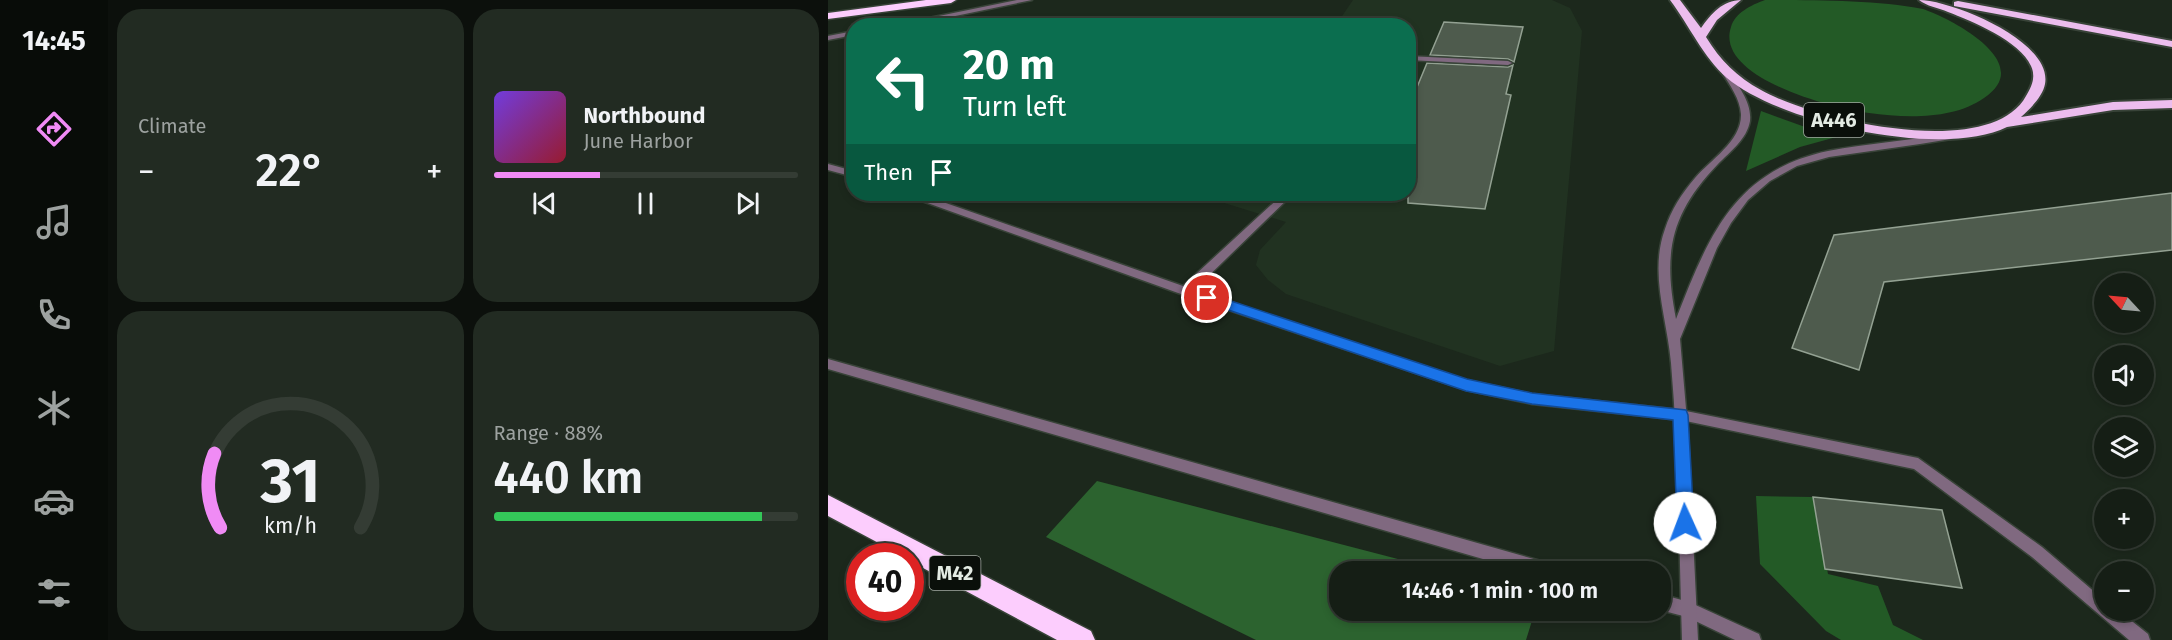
<!DOCTYPE html>
<meta charset="utf-8">
<style>
:root{--surface:#151e15;--page:#222b22;--text:#f1f3f6;--muted:#9da2a0;--line:#343c34;--accent:#f08bf5}
body{margin:0;font-family:"Fira Sans",sans-serif;background:var(--page);color:var(--text);height:100vh;display:flex;flex-direction:column;font-size:22px;white-space:nowrap}
*{box-sizing:border-box;margin:0}
p{font-size:20px;color:var(--muted)}
.icon{flex:none;width:33px;height:33px;fill:none;stroke:currentColor;stroke-width:2;stroke-linecap:round;stroke-linejoin:round}
.map{position:relative;flex:1;overflow:hidden}
.side{display:flex;flex-direction:column;gap:9px;padding:9px;background:#0c100c;width:720px}
.side>*{flex:none}
.guide{position:absolute;left:18px;top:18px;width:570px;height:183px;border-radius:24px;box-shadow:0 3px 9px #0003,0 0 0 2px var(--line);background:#0b6e4f;color:#fff;overflow:hidden}
.needle{width:39px;rotate:296deg}
.controls{position:absolute;left:1266px;top:273px;display:grid;gap:12px}
.controls a{display:grid;place-items:center;width:60px;height:60px;border-radius:50%;background:var(--surface);box-shadow:0 3px 9px #0003,0 0 0 2px var(--line);font-size:30px}
.speed{position:absolute;left:18px;top:543px;display:flex;gap:12px;font-size:30px;font-weight:700;text-align:center}
.speed>*{display:grid;place-content:center;width:78px;height:78px;border-radius:50%;background:var(--surface);box-shadow:0 3px 9px #0003,0 0 0 2px var(--line);line-height:1}
.speed .limit{border:9px solid #d22;background:#fff;color:#111}
.pin{position:absolute;display:grid;place-items:center;width:51px;height:51px;color:#fff;margin:-26px;border:3px solid #fff;border-radius:50%;box-shadow:0 2px 6px #0007}
.me{position:absolute;width:66px;margin:-33px;rotate:358deg;stroke-linejoin:round;filter:drop-shadow(0 0 4px #0008)}
.turn{display:flex;align-items:center;gap:21px;height:126px;padding:0 18px;font-size:27px}
.turn .icon{width:78px;height:78px;stroke-width:2.5}
.turn b{display:block;font-size:42px;line-height:51px}
.then{display:flex;align-items:center;height:57px;padding:0 18px;background:#0003;gap:12px;font-size:22px}
.big{font-size:45px;font-weight:600;line-height:1.1}
.side .card{flex:1;display:flex;flex-direction:column;justify-content:center;gap:9px;min-width:0;padding:0 21px;border-radius:24px;background:var(--page)}
.side .dial{align-items:center;gap:0}
.dial svg{height:156px;overflow:visible;fill:none;stroke:var(--line);stroke-width:7;stroke-linecap:round;text-anchor:middle}
.dial text{fill:var(--text);stroke:none}
.song{display:flex;align-items:center;gap:18px}
.cover{width:72px;height:72px;border-radius:9px;background:linear-gradient(135deg,hsl(260 70% 55%),hsl(350 70% 35%))}
.played{height:6px;border-radius:3px;background:linear-gradient(90deg,var(--accent) 35%,var(--line) 35%)}
.keys{display:flex;justify-content:space-around;direction:ltr}
.heat{display:flex;justify-content:space-between;align-items:center;font-size:33px;direction:ltr}
.charge{height:9px;border-radius:4px;background:linear-gradient(90deg,#34c759 88%,var(--line) 0)}
.side .tiles{flex:1;display:grid;gap:9px;grid-template-columns:repeat(2,1fr)}
.trip{position:absolute;left:501px;top:561px;width:342px;height:60px;border-radius:24px;background:var(--surface);box-shadow:0 3px 9px #0003,0 0 0 2px var(--line);font-weight:600;line-height:60px;text-align:center}
main{display:flex;flex:1;min-height:0}
.tabs{display:flex;flex-direction:column;width:108px;justify-content:space-around;align-items:center;background:#080c08;color:var(--muted)}
.tabs .icon{width:42px;height:42px}
.tabs .current{color:var(--accent)}
.tabs b{font-size:27px;color:var(--text)}
.map>svg:first-child{display:block}
.built{fill:#213221}
.green{fill:#235a26}
.forest{fill:#2c632f}
.building{fill:#4e5b4d;stroke:#93a192;stroke-width:1.5}
.lines{fill:none;stroke-linecap:round;stroke-linejoin:round}
.service-casing{stroke:#384338;stroke-width:3}
.tertiary-casing{stroke:#384338;stroke-width:3}
.trunk-casing{stroke:#384338;stroke-width:4}
.motorway-casing{stroke:#384338;stroke-width:3}
.service{fill:#806980;fill-rule:evenodd}
.tertiary{fill:#806980;fill-rule:evenodd}
.trunk{fill:#ecbdee;fill-rule:evenodd}
.motorway{fill:#fccdfd;fill-rule:evenodd}
.route{fill:#1a73e8;stroke:#114b97;stroke-width:1.5}
.labels{text-anchor:middle;dominant-baseline:central;stroke-width:6;stroke-linejoin:round;paint-order:stroke}
.shield{fill:#0a0f0a;stroke:#a2a9a2;stroke-width:1.5}
.shield-label{font-size:20px;font-weight:bold;fill:#e3ebe3}
</style>
<main>
<nav class="tabs">
<b>14:45</b>
<svg class="icon current" aria-label="directions" viewBox="0 0 24 24"><path d="M12 3l9 9-9 9-9-9zM9 14v-3h6M13 9l2 2-2 2"/></svg>
<svg class="icon" aria-label="music" viewBox="0 0 24 24"><path d="M9 18V5l10-2v13"/><circle cx="6" cy="18" r="3"/><circle cx="16" cy="16" r="3"/></svg>
<svg class="icon" aria-label="phone" viewBox="0 0 24 24"><path d="M5 4h4l2 5-3 2q2 4 5 5l2-3 5 2v4C11 20 4 13 5 4z"/></svg>
<svg class="icon" aria-label="climate" viewBox="0 0 24 24"><path d="M12 3v18M4 7l16 10M4 17L20 7"/></svg>
<svg class="icon" aria-label="car" viewBox="0 0 24 24"><path d="M5 17H2v-5l4-1 3-4h7l3 4 3 1v5h-3M9 17h6M6 11h13"/><circle cx="7" cy="17" r="2"/><circle cx="17" cy="17" r="2"/></svg>
<svg class="icon" aria-label="filters" viewBox="0 0 24 24"><path d="M4 7h16M4 17h16"/><circle cx="9" cy="7" r="2"/><circle cx="15" cy="17" r="2"/></svg>
</nav>
<section class="side">
<div class="tiles">
<div class="card"><p>Climate</p>
<div class="heat"><a>−</a><b class="big">22°</b><a>+</a></div>
</div>
<div class="card">
<div class="song"><i class="cover"></i><div><b>Northbound</b><p>June Harbor</p></div></div>
<div class="played"></div>
<div class="keys"><svg class="icon" aria-label="previous" viewBox="0 0 24 24"><path d="M18 5L8 12l10 7zM5 5v14"/></svg><svg class="icon" aria-label="pause" viewBox="0 0 24 24"><path d="M8 5v14M16 5v14"/></svg><svg class="icon" aria-label="next" viewBox="0 0 24 24"><path d="M6 5l10 7-10 7zM19 5v14"/></svg></div>
</div>
<div class="card dial"><svg viewBox="0 0 100 80">
<path d="M14 69A42 42 0 1 1 86 69"/>
<path d="M14 69A42 42 0 0 1 11 31" stroke="#f08bf5"/>
<text x="50" y="56" font-size="32" font-weight="700">31</text>
<text x="50" y="72" font-size="11">km/h</text>
</svg></div>
<div class="card"><p>Range · 88%</p><b class="big">440 km</b><div class="charge"></div></div>
</div>
</section>
<div class="map">
<svg width="1344" height="640" viewBox="0 0 1344 640">
<rect width="100%" height="100%" fill="#1c281c"/>
<!-- built -->
<polygon class="built" points="525,0 724,0 742,8 754,31 726,351 672,366 458,294 440,280 428,265 432,250 458,222 393,202 398,194 580,194 580,26 508,25"/>
<!-- green -->
<g class="green">
<path d="M937,0C987,0 1048,0 1095,9C1124,19 1209,63 1156,98C1125,120 1077,118 1041,113C1007,109 886,78 903,27C907,13 923,5 937,0Z"/>
<polygon points="933,111 977,127 1012,136 972,147 918,171"/>
<polygon points="928,496 985,497 1000,574 1050,586 1065,625 1095,640 1013,640 998,631 932,564"/>
</g>
<!-- forest -->
<polygon class="forest" points="269,481 616,571 512,572 512,610 707,611 698,640 428,640 218,537"/>
<!-- building -->
<g class="building">
<polygon points="616,22 695,27 686,62 680,59 602,55"/>
<polygon points="599,63 680,67 685,65 678,94 683,95 657,209 580,203 580,109"/>
<polygon points="1344,193 1344,250 1056,282 1031,370 964,348 1006,235"/>
<polygon points="985,497 1114,510 1134,588 997,569"/>
</g>
<g class="lines">
<defs>
<g id="service">
<polygon points="189,0 204,0 79,26 62,26"/>
<polygon points="26,31 26,35 0,40 0,36"/>
<polygon points="580,56 680,61 684,63 680,65 580,60"/>
<polygon points="0,164 26,171 26,177 0,170"/>
<polygon points="79,194 92,194 355,286 455,194 465,194 366,290 638,380 704,394 853,410 1090,458 1214,547 1276,600 1276,610 1290,610 1320,634 1322,640 1301,640 1204,557 1086,469 853,420 704,404 638,390 353,294 80,196"/>
<polygon points="0,359 727,565 733,567 735,572 700,572 0,369"/>
<polygon points="832,594 861,602 931,634 933,640 907,640 859,617 832,610"/>
</g>
<path id="tertiary" d="M898,70L901,71C910,86 924,102 922,121C919,139 902,152 890,164C842,214 835,253 848,319C880,238 905,171 1000,151C1040,143 1082,141 1123,133L1128,136L1123,139L1092,144L1001,157L969,166L942,181L920,200L903,223L889,248L852,339L860,432L870,640H854C851,548 851,455 843,363C839,318 821,273 837,229C843,210 854,193 867,178C882,160 914,141 913,114C912,99 902,85 894,73Z"/>
<g id="trunk">
<path d="M842,0H852L873,28C883,14 895,0 913,0L889,20L878,37C892,60 909,77 933,90C985,120 1162,162 1198,96C1204,86 1208,77 1203,66C1192,41 1144,21 1120,12C1111,8 1098,6 1091,0C1123,0 1225,41 1217,84C1215,96 1202,109 1193,117L1285,102L1344,100V108L1285,110L1179,127C1115,159 952,123 899,78C875,57 861,25 842,0Z"/>
<polygon points="1130,1 1344,41 1344,47 1126,6 1126,2"/>
</g>
<g id="motorway">
<polygon points="98,0 128,0 123,3 0,19 0,13"/>
<polygon points="0,495 263,631 267,640 229,640 82,561 82,556 75,556 0,516"/>
</g>
</defs>
<!-- service casing -->
<use href="#service" class="service-casing"/>
<!-- tertiary casing -->
<use href="#tertiary" class="tertiary-casing"/>
<!-- trunk casing -->
<use href="#trunk" class="trunk-casing"/>
<!-- motorway casing -->
<use href="#motorway" class="motorway-casing"/>
<!-- service -->
<use href="#service" class="service"/>
<!-- tertiary -->
<use href="#tertiary" class="tertiary"/>
<!-- trunk -->
<use href="#trunk" class="trunk"/>
<!-- motorway -->
<use href="#motorway" class="motorway"/>
</g>
<!-- route -->
<polygon class="route" points="379,293 639,379 704,393 858,410 860,415 866,523 863,529 857,531 851,529 849,523 845,420 704,404 638,391 374,301 372,298"/>
<g class="labels">
<!-- shield labels -->
<g class="shield">
<rect x="976" y="103" width="60" height="34" rx="4.5"/>
<rect x="101.5" y="556" width="51" height="34" rx="4.5"/>
</g>
<g class="shield-label">
<text x="1006" y="120">A446</text>
<text x="127" y="573">M42</text>
</g>
</g>
</svg>
<div class="controls">
<a><svg class="needle" viewBox="-14 -14 28 28"><path d="M0-13l5 13h-10z" fill="#e53935"/><path d="M0 13l5-13h-10z" fill="#9da2a0"/></svg></a>
<a><svg class="icon" aria-label="sound" viewBox="0 0 24 24"><path d="M4 9h4l5-4v14l-5-4H4zM17 9q2 3 0 6"/></svg></a>
<a><svg class="icon" aria-label="layers" viewBox="0 0 24 24"><path d="M12 4l9 5-9 5-9-5zM3 14l9 5 9-5"/></svg></a>
<a>+</a>
<a>−</a>
</div>
<div class="speed"><div class="limit">40</div></div>
<div class="pin" style="left:379px;top:298px;background:#d93025"><svg class="icon" aria-label="arrive" viewBox="0 0 24 24"><path d="M6 21V4h12l-3 4 3 4H6"/></svg></div>
<svg class="me" style="left:857px;top:523px" viewBox="-20 -20 40 40"><circle r="19" fill="#fff"/><path d="M0-13L10 11 0 6-10 11z" fill="#1a73e8"/></svg>
<div class="trip">14:46 · 1 min · 100 m</div>
<div class="guide">
<div class="turn"><svg class="icon" aria-label="left" viewBox="0 0 24 24"><path d="M17 20v-9H6M10 6l-5 5 5 5"/></svg><div><b>20 m</b>Turn left</div></div>
<div class="then">Then<svg class="icon" aria-label="arrive" viewBox="0 0 24 24"><path d="M6 21V4h12l-3 4 3 4H6"/></svg></div>
</div>
</div>
</main>
